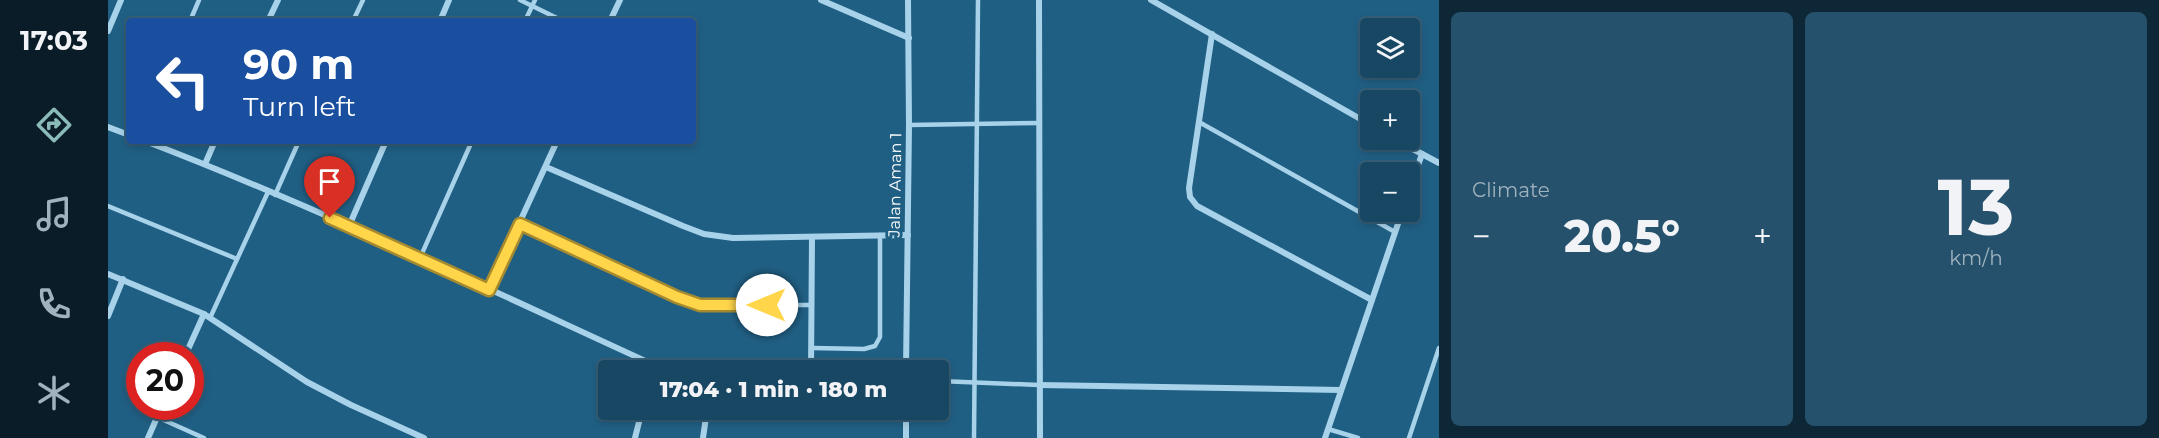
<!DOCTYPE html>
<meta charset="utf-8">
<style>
:root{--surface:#184763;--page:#25516c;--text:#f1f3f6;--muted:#9fb2be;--line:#365f78;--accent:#8bbbb9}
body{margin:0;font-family:Montserrat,sans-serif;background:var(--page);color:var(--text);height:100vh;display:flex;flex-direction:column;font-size:22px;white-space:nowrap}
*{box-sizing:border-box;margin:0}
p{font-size:20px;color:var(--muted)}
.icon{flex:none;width:33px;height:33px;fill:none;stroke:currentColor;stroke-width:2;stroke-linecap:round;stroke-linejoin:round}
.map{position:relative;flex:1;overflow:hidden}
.panel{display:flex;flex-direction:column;gap:12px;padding:12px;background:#0d2736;width:720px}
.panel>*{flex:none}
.top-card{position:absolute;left:18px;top:18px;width:570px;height:126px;border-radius:6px;box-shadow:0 3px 9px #0003,0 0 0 2px var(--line);background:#1a4fa0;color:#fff;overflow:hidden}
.fabs{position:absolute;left:1252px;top:18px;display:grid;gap:12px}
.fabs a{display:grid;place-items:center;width:60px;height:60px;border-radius:6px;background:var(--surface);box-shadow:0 3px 9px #0003,0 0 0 2px var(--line);font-size:30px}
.speed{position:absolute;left:18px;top:342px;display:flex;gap:12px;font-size:30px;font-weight:700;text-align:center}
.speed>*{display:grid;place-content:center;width:78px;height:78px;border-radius:50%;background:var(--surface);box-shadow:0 3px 9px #0003,0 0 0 2px var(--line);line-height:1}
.speed .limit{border:9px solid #d22;background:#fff;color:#111}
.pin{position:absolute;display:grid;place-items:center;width:51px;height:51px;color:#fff;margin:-62px -26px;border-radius:50% 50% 50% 0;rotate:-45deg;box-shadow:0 0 6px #0007}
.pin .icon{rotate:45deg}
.me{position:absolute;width:66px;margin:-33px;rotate:270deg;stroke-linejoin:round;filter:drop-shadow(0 0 4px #0008)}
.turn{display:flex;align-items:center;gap:21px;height:126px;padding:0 18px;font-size:27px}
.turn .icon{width:78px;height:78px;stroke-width:2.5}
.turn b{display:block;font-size:42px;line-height:51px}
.big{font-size:45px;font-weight:800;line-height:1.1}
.panel .tile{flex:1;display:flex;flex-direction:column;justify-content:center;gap:9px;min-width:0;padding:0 21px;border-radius:9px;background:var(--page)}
.panel .dial{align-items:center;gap:0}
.dial b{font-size:78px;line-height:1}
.heat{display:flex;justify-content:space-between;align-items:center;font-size:33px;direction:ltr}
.panel .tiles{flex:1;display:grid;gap:12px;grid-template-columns:repeat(2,1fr)}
.trip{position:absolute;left:490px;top:360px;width:351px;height:60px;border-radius:6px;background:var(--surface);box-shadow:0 3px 9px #0003,0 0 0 2px var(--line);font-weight:800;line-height:60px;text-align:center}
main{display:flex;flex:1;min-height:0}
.menu{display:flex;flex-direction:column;width:108px;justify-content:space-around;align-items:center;background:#0a1c28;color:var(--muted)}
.menu .icon{width:42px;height:42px}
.menu .active{color:var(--accent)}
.menu b{font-size:27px;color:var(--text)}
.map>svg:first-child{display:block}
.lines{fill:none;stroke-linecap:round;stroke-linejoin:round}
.lane{stroke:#a8d2e9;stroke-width:4.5}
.street{stroke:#a8d2e9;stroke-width:6}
.route-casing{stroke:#a68a30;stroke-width:15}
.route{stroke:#ffd54a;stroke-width:10}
.labels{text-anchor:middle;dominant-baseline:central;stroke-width:6;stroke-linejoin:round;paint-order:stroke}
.street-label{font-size:16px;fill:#fff;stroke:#205f84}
</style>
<main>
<nav class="menu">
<b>17:03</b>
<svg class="icon active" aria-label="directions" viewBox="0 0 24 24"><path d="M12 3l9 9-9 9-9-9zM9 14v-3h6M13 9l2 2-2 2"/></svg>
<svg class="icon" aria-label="music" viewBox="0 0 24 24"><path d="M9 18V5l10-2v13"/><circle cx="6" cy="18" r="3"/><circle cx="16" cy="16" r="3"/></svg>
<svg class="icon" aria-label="phone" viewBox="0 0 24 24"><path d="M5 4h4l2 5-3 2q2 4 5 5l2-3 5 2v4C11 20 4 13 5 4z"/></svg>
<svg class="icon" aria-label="climate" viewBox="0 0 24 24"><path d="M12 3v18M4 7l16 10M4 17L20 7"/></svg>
</nav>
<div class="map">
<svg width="1331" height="438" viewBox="0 0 1331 438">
<rect width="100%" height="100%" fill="#205f84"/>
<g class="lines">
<!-- lane -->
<g class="lane">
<polyline points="412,0 455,21"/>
<polyline points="82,21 91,0"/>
<polyline points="245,21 255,0"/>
<polyline points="417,21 427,0"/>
<polyline points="1091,122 1287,232"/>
<polyline points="801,125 932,123"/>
<polyline points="167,195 191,141"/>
<polyline points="0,206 129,259"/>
<polyline points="412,224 569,297 592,305 704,305"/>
<polyline points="312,258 364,141"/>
<polyline points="102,318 160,192"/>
<polyline points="704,348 756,349 767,346 772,337 772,235"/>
<polyline points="831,381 931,385"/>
<polyline points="49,417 96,438"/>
<polyline points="1220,429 1250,438"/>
<polyline points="866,438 870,0"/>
<polyline points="1301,438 1331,348"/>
</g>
<!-- street -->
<g class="street">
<polyline points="713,0 801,38"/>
<polyline points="931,0 932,438"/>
<polyline points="1043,0 1263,125"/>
<polyline points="160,21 170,0"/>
<polyline points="332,21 341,0"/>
<polyline points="502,21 512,0"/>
<polyline points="0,31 13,0"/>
<polyline points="1104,34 1081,188 1082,197 1089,206 1264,300"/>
<polyline points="0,127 21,135"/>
<polyline points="1288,140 1331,163"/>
<path d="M37,141C209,207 376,287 544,364L566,370"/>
<polyline points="97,164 107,141"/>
<polyline points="438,167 575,226 596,234 625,238 800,235"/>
<polyline points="1302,188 1314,154"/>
<polyline points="241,226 278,141"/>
<polyline points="0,274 96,314 199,382 243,405 316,438"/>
<polyline points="381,289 449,141"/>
<polyline points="0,316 15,279"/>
<polyline points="77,356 96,314"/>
<polyline points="703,370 704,238"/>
<polyline points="798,370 801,125 800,0"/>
<polyline points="931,385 1233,390"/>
<polyline points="40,438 54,406"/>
<polyline points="527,438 534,410"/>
<polyline points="595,438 599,410"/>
<polyline points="798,438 798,410"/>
<polyline points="1217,438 1294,212"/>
</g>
</g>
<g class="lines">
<defs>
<polyline id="route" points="222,218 381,290 412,224 569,297 592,305 659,305"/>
</defs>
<!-- route casing -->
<use href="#route" class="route-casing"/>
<!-- route -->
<use href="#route" class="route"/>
</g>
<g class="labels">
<!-- street labels -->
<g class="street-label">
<text transform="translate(787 185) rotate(-89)">Jalan Aman 1</text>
</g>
</g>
</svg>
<div class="fabs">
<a><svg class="icon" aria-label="layers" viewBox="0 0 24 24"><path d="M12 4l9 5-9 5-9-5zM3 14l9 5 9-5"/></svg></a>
<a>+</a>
<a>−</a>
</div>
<div class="speed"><div class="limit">20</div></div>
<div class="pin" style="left:222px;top:218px;background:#d93025"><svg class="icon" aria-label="arrive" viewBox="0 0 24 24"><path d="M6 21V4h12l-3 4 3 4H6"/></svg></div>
<svg class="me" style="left:659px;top:305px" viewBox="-20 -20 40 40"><circle r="19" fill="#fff"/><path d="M0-13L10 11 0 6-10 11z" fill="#ffd54a"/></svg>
<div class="trip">17:04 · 1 min · 180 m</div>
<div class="top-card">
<div class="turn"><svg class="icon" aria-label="left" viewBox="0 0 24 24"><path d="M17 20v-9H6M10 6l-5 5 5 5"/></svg><div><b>90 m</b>Turn left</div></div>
</div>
</div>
<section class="panel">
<div class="tiles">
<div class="tile"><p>Climate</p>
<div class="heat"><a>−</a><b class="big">20.5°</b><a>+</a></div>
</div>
<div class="tile dial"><b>13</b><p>km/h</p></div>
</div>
</section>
</main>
